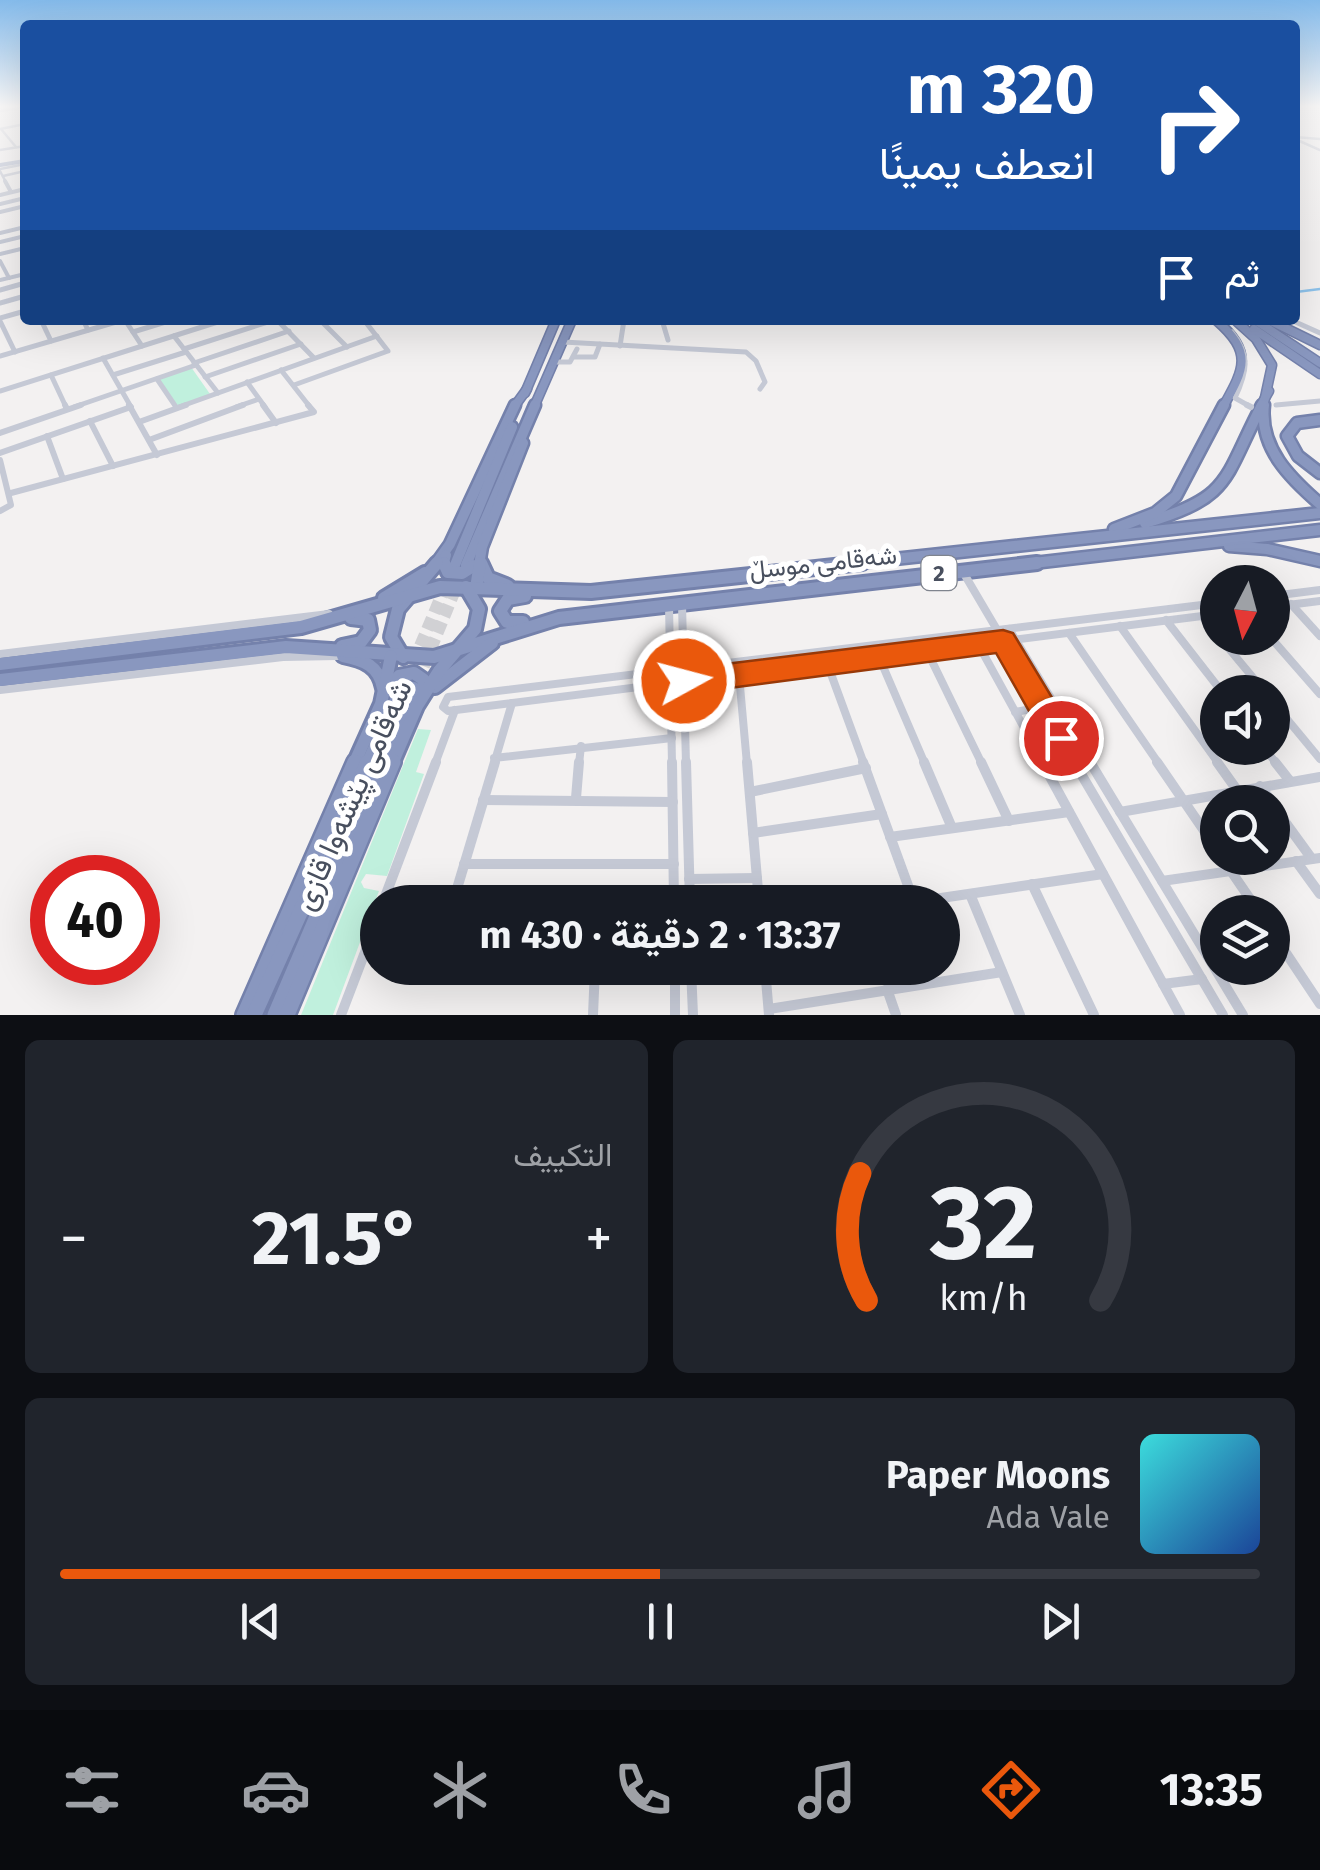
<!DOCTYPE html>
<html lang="ar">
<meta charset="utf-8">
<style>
:root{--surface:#171b24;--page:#20242c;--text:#f1f3f6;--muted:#9ea1a6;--line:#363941;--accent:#ea580c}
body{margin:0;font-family:"Fira Sans",Vazirmatn,sans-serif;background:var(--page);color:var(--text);direction:rtl;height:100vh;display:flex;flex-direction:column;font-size:38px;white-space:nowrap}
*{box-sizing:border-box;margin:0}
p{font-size:32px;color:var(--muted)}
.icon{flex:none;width:55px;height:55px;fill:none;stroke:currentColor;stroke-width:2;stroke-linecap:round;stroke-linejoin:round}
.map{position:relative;height:1015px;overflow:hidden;direction:ltr}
.sheet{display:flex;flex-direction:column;gap:25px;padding:25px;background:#0d0f14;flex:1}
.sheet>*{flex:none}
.hud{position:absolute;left:20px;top:20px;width:1280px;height:305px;border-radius:10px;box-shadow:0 10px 40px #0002;direction:rtl;background:#1a4fa0;color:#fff;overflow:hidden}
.needle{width:65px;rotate:186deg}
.controls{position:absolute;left:1200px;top:565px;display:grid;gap:20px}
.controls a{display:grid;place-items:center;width:90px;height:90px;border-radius:50%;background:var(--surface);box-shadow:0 10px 40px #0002;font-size:50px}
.speed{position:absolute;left:30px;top:855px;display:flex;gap:20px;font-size:50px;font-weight:700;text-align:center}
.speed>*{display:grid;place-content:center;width:130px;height:130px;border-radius:50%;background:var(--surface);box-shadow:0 10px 40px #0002;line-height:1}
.speed .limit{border:15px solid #d22;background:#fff;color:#111}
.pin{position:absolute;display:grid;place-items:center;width:85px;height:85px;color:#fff;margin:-42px;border:5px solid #fff;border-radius:50%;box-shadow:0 2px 10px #0007}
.me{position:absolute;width:110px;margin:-55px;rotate:83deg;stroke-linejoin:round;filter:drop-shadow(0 0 8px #0008)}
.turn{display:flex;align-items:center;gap:35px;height:210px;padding:0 40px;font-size:45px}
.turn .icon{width:130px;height:130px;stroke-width:2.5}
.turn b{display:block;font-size:70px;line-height:85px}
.then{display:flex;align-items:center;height:95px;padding:0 40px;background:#0003;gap:20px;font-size:38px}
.big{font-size:75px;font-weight:700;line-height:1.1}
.sheet .tile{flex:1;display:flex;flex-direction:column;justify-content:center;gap:15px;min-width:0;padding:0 35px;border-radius:15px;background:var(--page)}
.sheet .dial{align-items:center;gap:0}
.dial svg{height:260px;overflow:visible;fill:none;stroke:var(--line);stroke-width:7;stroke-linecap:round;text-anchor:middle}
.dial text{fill:var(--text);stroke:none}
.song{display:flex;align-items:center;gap:30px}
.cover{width:120px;height:120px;border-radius:15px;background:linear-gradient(135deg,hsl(180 70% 55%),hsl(220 70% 35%))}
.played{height:10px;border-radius:5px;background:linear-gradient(90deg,var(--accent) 50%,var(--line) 50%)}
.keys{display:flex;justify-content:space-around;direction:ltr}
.heat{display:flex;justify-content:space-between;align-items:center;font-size:55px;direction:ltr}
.sheet .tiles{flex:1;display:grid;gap:25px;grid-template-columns:1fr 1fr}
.tile:last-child{grid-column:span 2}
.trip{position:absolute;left:360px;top:885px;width:600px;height:100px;border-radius:50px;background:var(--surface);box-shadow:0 10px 40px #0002;font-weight:700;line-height:100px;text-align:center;direction:rtl}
.dock{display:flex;height:160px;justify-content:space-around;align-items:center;background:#090b0e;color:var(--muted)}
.dock .icon{width:70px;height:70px}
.dock .active{color:var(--accent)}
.dock b{font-size:45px;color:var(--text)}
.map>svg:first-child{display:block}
.green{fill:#c0f0dd}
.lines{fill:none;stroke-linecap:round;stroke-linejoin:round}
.stream{stroke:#8ec3ec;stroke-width:2.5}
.highway-tunnel{stroke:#d1d1d4;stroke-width:12;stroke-dasharray:12 6;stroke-linecap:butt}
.highway-far3-casing{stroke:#7481ab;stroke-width:11}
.highway-far2-casing{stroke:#7481ab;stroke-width:15}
.highway-far1-casing{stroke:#7481ab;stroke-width:18}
.highway-casing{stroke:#7481ab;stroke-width:20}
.minor-far5{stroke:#c5c9d5;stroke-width:2.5}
.minor-far4{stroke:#c5c9d5;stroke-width:4}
.minor-far3{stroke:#c5c9d5;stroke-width:5}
.minor-far2{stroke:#c5c9d5;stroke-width:6}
.minor-far1{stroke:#c5c9d5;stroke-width:8}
.minor{stroke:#c5c9d5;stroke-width:10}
.major{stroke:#b1b9cf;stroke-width:4}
.highway-far3{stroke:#8997bf;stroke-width:8}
.highway-far2{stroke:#8997bf;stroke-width:10}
.highway-far1{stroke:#8997bf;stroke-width:12}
.highway{stroke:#8997bf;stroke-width:15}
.route{fill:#ea580c;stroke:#983908;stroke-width:2.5}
.labels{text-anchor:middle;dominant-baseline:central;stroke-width:10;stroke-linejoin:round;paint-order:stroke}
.shield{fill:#fff;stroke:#7f848e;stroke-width:2.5}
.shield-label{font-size:22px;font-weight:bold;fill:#484f5e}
.street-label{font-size:25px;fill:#484f5e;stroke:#fff}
.near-street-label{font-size:30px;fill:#484f5e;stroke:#fff}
</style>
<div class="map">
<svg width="1320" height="1015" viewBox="0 0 1320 1015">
<rect width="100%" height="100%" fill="#f3f1f1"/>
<!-- green -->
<g class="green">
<polygon points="191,367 210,394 178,406 158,379"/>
<polygon points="418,729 431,730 416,772 424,774 387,876 366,874 361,882 364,888 379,891 333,1015 301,1015"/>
</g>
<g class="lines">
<!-- stream -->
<polyline class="stream" points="1296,292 1320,289"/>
<!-- highway-tunnel -->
<g class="highway-tunnel">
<polyline points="406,679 454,566"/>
<polyline points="417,683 458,583"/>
</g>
<defs>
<g id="highway-far3">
<path d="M1216,320C1254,353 1244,369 1223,407"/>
<polyline points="1235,320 1256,339 1272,365 1263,407"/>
<polyline points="1255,320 1320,363"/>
<polyline points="1269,320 1320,345"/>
<polyline points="1254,329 1320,374"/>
<polyline points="525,393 556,320"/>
<polyline points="514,407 527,389"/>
<polyline points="534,407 572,320"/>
<polyline points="1260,407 1269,391"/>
</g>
<g id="highway-far2">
<path d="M1264,405C1259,448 1290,478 1320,504"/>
<polyline points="1320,420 1297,423 1287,436 1298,456 1320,473"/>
<path d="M1145,523C1233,497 1223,479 1262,405"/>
<polyline points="1114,529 1155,513 1176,496 1224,405"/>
<polyline points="1229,546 1267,549 1320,561"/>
<polyline points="435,565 450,544 515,405"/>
<polyline points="443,565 446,555"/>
<polyline points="455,565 512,427"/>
<polyline points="466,565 535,405"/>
<polyline points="479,565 482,547 523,443"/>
<polyline points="839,565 1320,513"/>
<polyline points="1016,565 1320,530"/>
</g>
<g id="highway-far1">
<polyline points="444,563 448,572 462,573 473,566"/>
<polyline points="481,563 488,578 508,586"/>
<polyline points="476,588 480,563"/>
<polyline points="384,598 425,573"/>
<polyline points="523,622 507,622 500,611 508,599 525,596"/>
<polyline points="342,646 361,642 370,630 368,620 351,618"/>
<path d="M343,656C364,660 379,666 383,688"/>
<polyline points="403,657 391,637 398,609 437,563"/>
<polyline points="0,664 301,627 440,587 591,592 862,563"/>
<polyline points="0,680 286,647 434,657 559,618 1037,563"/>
<polyline points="388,687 399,676 414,673 424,680 424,692"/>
<polyline points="435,687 492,643"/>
<polyline points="354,764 381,704 391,656"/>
<polyline points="367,764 402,687"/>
<polyline points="382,764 414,688"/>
<polyline points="392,764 417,706 439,671 475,629 479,609 466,587"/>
</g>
<g id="highway">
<polyline points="244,1015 355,762"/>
<polyline points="254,1015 368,762"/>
<polyline points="275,1015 383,762"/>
<polyline points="287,1015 393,762"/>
</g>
</defs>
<!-- highway-far3 casing -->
<use href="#highway-far3" class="highway-far3-casing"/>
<!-- highway-far2 casing -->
<use href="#highway-far2" class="highway-far2-casing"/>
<!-- highway-far1 casing -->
<use href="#highway-far1" class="highway-far1-casing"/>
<!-- highway casing -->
<use href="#highway" class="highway-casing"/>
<!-- minor-far5 -->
<g class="minor-far5">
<polyline points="0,111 25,107"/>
<polyline points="0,129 25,124"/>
<polyline points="1,129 16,147"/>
<polyline points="1295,137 1320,139"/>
<polyline points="1295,139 1320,150"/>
<polyline points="0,150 25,146"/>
<polyline points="0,169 25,164"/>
<polyline points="0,171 7,184"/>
<polyline points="3,176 25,171"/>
</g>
<!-- minor-far4 -->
<g class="minor-far4">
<polyline points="5,181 11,192"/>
<polyline points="0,195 25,189"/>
<polyline points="0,204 25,198"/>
<polyline points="0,212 25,206"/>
<polyline points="0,233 25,227"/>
<polyline points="0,242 25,236"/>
<polyline points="0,254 25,248"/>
<polyline points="0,261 9,278"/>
<polyline points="0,280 25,274"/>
</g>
<!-- minor-far3 -->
<g class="minor-far3">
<polyline points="0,290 25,283"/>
<polyline points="0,303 25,296"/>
<polyline points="0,318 25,311"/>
<polyline points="41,320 51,341"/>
<polyline points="83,320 88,330"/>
<polyline points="125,320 142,346"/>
<polyline points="277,320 314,358"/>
<polyline points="320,320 347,347"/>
<polyline points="662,320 668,340"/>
<polyline points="1291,320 1320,333"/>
<polyline points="0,321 15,352"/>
<polyline points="133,332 172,320"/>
<path d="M1232,332C1251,355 1247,372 1235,398L1251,407"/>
<polyline points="174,336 218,393"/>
<polyline points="563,342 746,352 756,361 765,382 760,389"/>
<polyline points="620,346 624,320"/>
<polyline points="184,349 274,320"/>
<polyline points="0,356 123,320"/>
<polyline points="574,357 595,357 600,344"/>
<polyline points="103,358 131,407"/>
<polyline points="554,362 570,362 577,349"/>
<polyline points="194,363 289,331"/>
<polyline points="281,370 310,407"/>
<polyline points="51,375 66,407"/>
<polyline points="113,375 186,352"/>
<polyline points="205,377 301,344"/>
<polyline points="157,379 176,407"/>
<polyline points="247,382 265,407"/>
<polyline points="294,385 388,351 364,320"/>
<polyline points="0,391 224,320"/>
<polyline points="1276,405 1320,401"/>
<polyline points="74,407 196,365"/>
<polyline points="179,407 377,336"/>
<polyline points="236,407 259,399"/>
</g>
<!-- minor-far2 -->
<g class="minor-far2">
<polyline points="65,405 67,409"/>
<polyline points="129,405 157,455"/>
<polyline points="263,405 276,423"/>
<polyline points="1247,405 1251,407"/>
<polyline points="90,421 113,466"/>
<polyline points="139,422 186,405"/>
<polyline points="0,433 81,405"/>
<polyline points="47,436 63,479"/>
<polyline points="149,440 243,405"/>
<polyline points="0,453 131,407"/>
<polyline points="0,460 11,505 0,511"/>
<polyline points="11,493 314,412 308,405"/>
</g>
<!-- minor-far1 -->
<g class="minor-far1">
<polyline points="963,572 1076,764"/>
<polyline points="1272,596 1320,590"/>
<polyline points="1218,603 448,697 443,707 448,711 1218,614"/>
<polyline points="682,604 686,764"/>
<polyline points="1291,604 1320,636"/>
<polyline points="669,605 672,764"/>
<polyline points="1272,607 1320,601"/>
<polyline points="1202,616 1218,634"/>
<polyline points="1166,620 1222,692"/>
<polyline points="1120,626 1219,764"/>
<polyline points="1009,629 1091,764"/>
<polyline points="1069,633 1159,764"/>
<polyline points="1220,638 1265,692"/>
<polyline points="1271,638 1320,694"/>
<polyline points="978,644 1044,764"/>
<polyline points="927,651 982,764"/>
<polyline points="0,654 329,614"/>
<polyline points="879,657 925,764"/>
<polyline points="827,663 864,764"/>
<polyline points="739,675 747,764"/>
<polyline points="0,690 283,657 337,656"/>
<polyline points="1272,701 1320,759"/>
<polyline points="1015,712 1042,707"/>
<polyline points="1264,748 1277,764"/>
<polyline points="494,758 672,738"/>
<polyline points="435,764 455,710"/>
<polyline points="494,764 512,703"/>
<polyline points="579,764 581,746"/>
</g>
<!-- minor -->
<g class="minor">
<polyline points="672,762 674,902"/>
<polyline points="686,762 690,902"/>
<polyline points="747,762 759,902"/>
<polyline points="863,762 914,902"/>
<polyline points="924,762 952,828"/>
<polyline points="981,762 1009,821"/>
<polyline points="1042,762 1180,1015"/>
<polyline points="1074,762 1223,1015"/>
<polyline points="1090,762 1243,1015"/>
<polyline points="1157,762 1218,851"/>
<polyline points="1217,762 1237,790"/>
<polyline points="1275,762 1290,781"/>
<polyline points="1260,786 1272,802"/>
<polyline points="750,792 866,768"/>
<polyline points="576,798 579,762"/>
<polyline points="483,800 673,802"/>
<polyline points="1272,804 1312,859"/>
<polyline points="1120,812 1320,777"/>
<polyline points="753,833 882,814"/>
<polyline points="890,837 1069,812"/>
<polyline points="1222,858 1259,912"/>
<polyline points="1296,861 1320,894"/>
<polyline points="464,864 674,864"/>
<polyline points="689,879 757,878"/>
<polyline points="1162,881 1320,858"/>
<polyline points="1032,884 1094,1015"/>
<polyline points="970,894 1020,1015"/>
<polyline points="383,902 436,762"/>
<polyline points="453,902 495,762"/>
<polyline points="914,902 1103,874"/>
<polyline points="1272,932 1320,1004"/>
<polyline points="675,968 675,1015"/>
<polyline points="691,968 693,1015"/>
<polyline points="765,968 769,1015"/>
<polyline points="1163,984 1202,979"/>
<polyline points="887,989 896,1015"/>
<polyline points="769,1009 1002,972"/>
<polyline points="341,1015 378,918"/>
<polyline points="593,1015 595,968"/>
</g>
<!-- major -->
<polyline class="major" points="0,165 25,161"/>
<!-- highway-far3 -->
<use href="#highway-far3" class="highway-far3"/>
<!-- highway-far2 -->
<use href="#highway-far2" class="highway-far2"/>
<!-- highway-far1 -->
<use href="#highway-far1" class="highway-far1"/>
<!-- highway -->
<use href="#highway" class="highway"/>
</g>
<!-- sky -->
<linearGradient id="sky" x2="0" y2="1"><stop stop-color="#84baea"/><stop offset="0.43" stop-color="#faf9f9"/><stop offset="1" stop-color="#faf9f9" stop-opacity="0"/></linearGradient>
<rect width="1320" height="247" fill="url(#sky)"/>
<!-- route -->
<polygon class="route" points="1003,630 1013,633 1071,729 1076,738 1071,748 1061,752 1050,748 996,653 684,694 674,690 670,681 674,673 684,669"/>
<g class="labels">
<!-- shield labels -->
<rect class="shield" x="921.5" y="556" width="35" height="34" rx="8"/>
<g class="shield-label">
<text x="939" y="573">2</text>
</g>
<!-- street labels -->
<g class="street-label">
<text transform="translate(823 563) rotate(-6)">شەقامی موسڵ</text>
</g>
<!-- near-street labels -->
<g class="near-street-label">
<text transform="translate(353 795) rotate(-66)">شەقامی پێشەوا قازی</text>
</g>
</g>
</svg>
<div class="controls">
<a><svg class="needle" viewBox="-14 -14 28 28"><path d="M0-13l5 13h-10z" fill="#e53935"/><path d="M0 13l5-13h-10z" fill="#9ea1a6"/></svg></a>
<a><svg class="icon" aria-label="sound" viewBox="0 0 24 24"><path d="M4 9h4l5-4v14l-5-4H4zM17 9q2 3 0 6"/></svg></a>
<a><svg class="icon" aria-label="search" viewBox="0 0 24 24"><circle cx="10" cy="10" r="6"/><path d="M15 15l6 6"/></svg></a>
<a><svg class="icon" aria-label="layers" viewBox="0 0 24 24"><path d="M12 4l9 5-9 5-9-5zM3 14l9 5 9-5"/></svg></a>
</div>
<div class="speed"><div class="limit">40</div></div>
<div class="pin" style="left:1061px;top:738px;background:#d93025"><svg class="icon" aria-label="arrive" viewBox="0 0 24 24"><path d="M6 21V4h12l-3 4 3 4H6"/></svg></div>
<svg class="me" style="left:684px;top:681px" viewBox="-20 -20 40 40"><circle r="17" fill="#ea580c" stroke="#fff" stroke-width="3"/><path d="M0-11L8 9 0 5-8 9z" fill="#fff"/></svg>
<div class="trip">13:37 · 2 دقيقة · 430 m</div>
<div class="hud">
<div class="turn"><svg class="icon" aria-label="right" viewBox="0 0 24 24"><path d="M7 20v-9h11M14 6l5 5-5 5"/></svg><div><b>320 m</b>انعطف يمينًا</div></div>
<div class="then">ثم<svg class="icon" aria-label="arrive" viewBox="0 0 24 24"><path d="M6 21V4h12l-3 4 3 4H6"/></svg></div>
</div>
</div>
<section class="sheet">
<div class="tiles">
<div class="tile dial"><svg viewBox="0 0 100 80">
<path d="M14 69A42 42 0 1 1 86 69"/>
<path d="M14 69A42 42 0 0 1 12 30" stroke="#ea580c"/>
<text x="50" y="56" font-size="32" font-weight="700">32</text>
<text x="50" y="72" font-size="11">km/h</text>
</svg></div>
<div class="tile"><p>التكييف</p>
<div class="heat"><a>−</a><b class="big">21.5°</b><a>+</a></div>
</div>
<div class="tile">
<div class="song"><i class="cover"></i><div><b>Paper Moons</b><p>Ada Vale</p></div></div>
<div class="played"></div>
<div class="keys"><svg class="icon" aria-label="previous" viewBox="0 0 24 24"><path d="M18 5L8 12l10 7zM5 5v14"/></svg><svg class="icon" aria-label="pause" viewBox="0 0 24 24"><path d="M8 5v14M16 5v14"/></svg><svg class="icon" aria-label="next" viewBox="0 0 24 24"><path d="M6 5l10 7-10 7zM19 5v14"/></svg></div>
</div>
</div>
</section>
<nav class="dock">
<b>13:35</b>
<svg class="icon active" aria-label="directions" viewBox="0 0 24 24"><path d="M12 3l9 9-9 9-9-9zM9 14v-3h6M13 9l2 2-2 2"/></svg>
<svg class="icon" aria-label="music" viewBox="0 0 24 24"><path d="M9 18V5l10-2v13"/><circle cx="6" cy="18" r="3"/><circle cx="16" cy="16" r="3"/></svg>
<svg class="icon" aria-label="phone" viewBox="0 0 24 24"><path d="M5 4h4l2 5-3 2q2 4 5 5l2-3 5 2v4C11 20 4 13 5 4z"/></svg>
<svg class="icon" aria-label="climate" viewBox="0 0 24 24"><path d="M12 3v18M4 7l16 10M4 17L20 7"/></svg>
<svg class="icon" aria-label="car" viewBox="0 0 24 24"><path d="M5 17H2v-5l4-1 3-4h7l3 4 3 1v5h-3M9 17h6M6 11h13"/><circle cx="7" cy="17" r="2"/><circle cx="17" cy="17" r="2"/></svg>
<svg class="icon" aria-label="filters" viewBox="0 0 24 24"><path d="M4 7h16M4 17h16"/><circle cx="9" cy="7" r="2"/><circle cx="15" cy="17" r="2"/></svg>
</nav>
